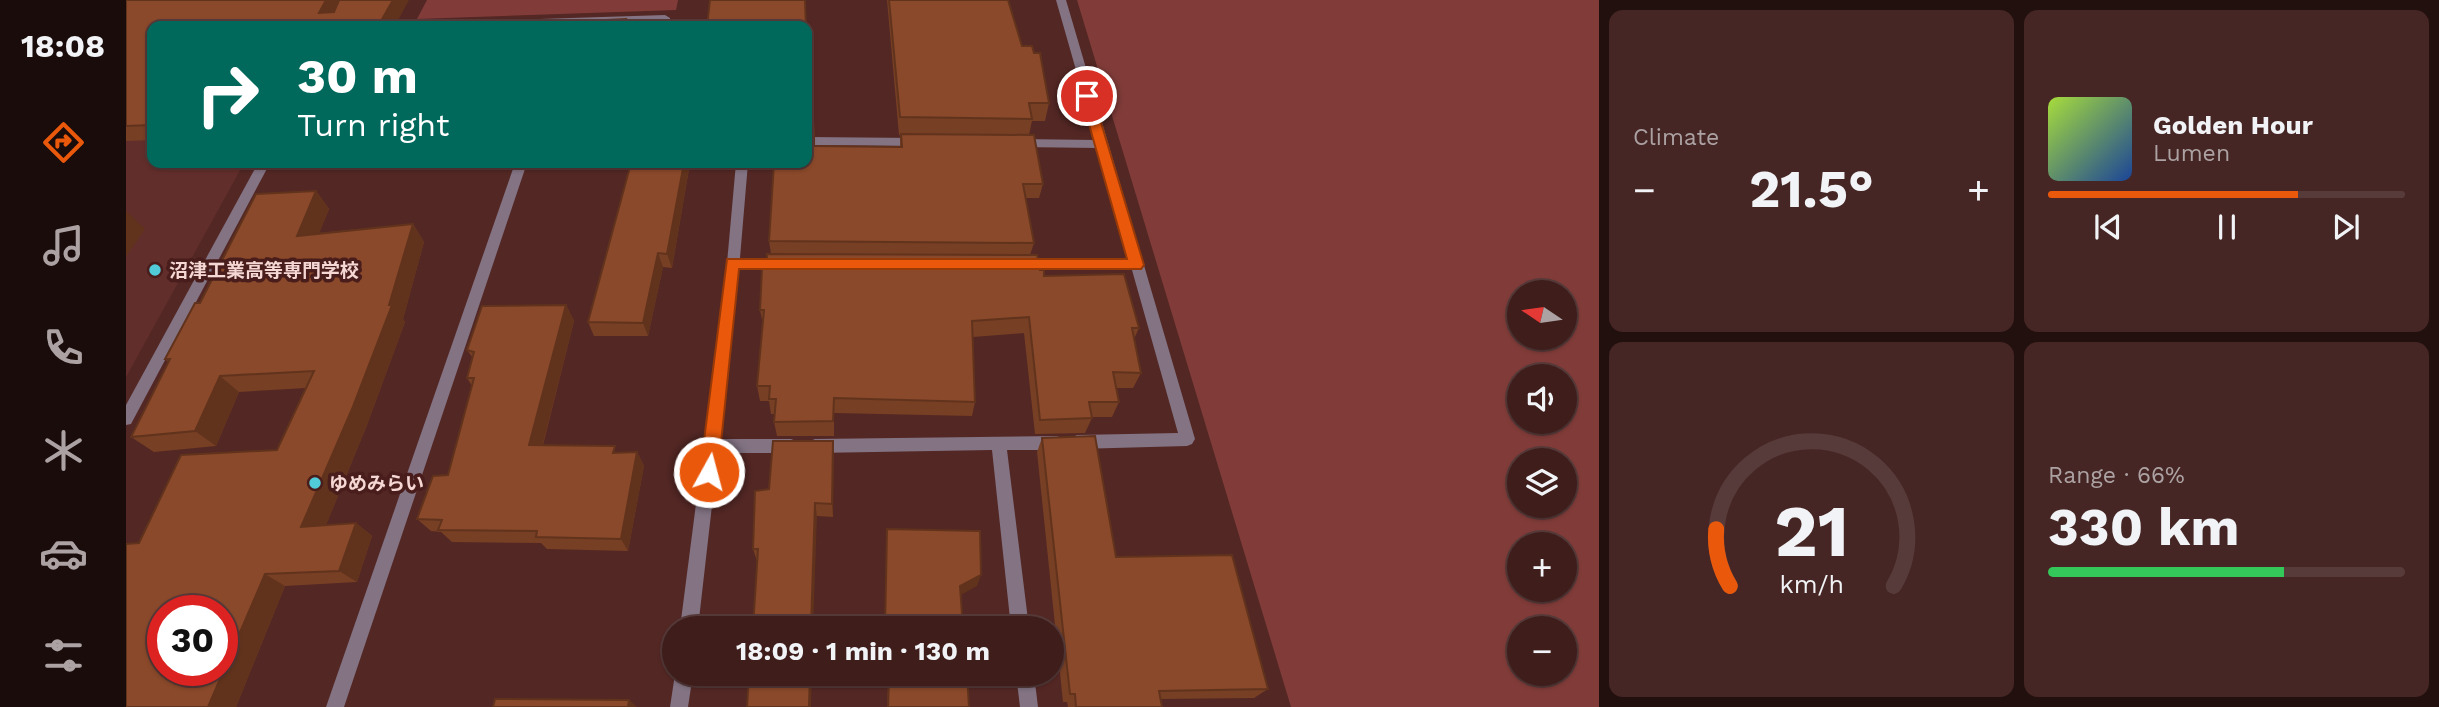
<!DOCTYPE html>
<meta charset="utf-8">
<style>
:root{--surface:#3e1d1b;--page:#452624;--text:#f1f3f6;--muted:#ada2a3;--line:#573b3a;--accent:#ea580c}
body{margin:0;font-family:"Work Sans","Noto Sans JP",sans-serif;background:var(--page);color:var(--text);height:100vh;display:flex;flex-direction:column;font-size:26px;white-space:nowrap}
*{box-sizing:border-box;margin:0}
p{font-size:23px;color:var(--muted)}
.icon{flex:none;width:38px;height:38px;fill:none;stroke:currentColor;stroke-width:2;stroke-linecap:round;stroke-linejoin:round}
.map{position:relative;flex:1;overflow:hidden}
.sheet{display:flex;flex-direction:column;gap:10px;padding:10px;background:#22100f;width:840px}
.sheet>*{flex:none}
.banner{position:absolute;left:21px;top:21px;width:665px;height:147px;border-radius:14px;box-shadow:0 2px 5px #0004,0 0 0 2px var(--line);background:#00695c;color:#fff;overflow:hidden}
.needle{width:46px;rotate:283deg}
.controls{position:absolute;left:1381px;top:280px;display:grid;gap:14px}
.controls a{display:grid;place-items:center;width:70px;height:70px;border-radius:50%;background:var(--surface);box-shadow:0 2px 5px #0004,0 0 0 2px var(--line);font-size:35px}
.speed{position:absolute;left:21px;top:595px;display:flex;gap:14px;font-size:35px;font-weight:700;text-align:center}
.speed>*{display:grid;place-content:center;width:91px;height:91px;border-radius:50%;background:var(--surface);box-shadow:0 2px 5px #0004,0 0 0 2px var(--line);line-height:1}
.speed .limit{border:10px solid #d22;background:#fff;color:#111}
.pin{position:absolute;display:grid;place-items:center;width:60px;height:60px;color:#fff;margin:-30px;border:4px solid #fff;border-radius:50%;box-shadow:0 2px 7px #0007}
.me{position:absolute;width:77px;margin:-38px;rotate:7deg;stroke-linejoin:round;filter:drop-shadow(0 0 5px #0008)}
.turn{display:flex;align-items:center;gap:24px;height:147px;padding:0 35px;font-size:32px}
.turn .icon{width:91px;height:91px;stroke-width:2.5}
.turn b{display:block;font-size:49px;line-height:60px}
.big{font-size:52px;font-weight:700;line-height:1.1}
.sheet .tile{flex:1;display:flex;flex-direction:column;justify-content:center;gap:10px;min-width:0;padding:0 24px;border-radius:14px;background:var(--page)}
.sheet .dial{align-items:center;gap:0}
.dial svg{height:182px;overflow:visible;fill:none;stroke:var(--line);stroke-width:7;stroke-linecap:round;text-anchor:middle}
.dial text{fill:var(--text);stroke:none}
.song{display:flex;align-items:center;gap:21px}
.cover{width:84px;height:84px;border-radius:10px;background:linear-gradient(135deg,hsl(80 70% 55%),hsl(220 70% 35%))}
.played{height:7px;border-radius:4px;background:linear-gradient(90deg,var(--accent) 70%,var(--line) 70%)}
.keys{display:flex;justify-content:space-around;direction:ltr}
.heat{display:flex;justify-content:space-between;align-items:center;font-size:38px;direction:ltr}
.charge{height:10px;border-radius:5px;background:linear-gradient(90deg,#34c759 66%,var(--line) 0)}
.sheet .tiles{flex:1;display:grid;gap:10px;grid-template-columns:repeat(2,1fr)}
.trip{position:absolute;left:536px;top:616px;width:402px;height:70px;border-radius:35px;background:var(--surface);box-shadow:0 2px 5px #0004,0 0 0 2px var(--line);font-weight:700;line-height:70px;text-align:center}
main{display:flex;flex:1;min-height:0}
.dock{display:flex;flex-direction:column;width:126px;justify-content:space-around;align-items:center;background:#190c0b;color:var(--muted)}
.dock .icon{width:49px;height:49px}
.dock .on{color:var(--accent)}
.dock b{font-size:32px;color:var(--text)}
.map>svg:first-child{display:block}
.built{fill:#622e2b}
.green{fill:#813c39;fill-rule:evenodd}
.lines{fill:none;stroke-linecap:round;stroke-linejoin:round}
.street{fill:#837383;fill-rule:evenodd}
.wall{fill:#773f24}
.shaded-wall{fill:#61331d}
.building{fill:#8a492a;stroke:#61331d;stroke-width:2;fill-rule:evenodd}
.route{fill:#ea580c;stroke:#983908;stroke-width:2}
.poi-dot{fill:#52cbd8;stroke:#481d1b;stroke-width:2.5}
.labels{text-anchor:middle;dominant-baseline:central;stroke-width:7;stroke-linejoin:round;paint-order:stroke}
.poi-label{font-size:19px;font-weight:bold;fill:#f5d7d4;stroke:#481d1b;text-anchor:start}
</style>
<main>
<nav class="dock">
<b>18:08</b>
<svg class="icon on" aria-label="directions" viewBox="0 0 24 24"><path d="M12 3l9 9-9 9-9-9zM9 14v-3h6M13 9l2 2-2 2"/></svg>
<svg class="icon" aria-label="music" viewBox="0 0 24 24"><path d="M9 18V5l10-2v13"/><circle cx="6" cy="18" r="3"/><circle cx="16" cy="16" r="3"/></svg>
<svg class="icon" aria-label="phone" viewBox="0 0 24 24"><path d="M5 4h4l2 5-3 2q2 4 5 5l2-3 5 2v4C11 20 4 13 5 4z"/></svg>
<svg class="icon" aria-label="climate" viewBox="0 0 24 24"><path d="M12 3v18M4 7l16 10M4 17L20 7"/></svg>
<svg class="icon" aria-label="car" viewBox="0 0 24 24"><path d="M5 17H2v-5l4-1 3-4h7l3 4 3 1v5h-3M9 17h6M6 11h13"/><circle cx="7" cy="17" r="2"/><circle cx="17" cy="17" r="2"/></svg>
<svg class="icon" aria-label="filters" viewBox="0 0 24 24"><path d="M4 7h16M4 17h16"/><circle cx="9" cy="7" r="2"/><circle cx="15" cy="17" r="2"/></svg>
</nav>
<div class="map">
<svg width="1473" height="707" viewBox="0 0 1473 707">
<rect width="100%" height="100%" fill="#532724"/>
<!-- built -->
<polygon class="built" points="0,0 26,26 26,163 118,163 0,377"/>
<!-- green -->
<g class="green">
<polygon points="301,0 552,0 550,10 291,19"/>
<path d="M951,0H1473V707H1165ZM1393,292H1438V338H1393ZM1393,376H1438V422H1393ZM1393,460H1438V506H1393ZM1393,544H1438V590H1393ZM1393,628H1438V674H1393Z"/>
</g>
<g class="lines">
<!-- street -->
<g class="street">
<polygon points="930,0 940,0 1069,439 1066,444 1061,446 951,449 946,447 943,442 946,437 951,435 1052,433 1006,270 895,269 889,264 895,259 1003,260 972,148 892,147 886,143 892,139 970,140"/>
<polygon points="539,15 544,18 544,26 534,26 534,21 374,26 283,26 288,23"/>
<polygon points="681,137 791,138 797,142 791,146 681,145"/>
<polygon points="132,163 144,163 5,424 0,425 0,405"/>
<polygon points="389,163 401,163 218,707 200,707"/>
<polygon points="610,163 622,163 614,258 658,258 664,263 658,268 613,268 593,439 665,439 670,441 673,446 670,451 665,453 592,453 572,628 554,628 601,263"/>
<polygon points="931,436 936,438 939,443 936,448 931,450 881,450 903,628 885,628 866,450 689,453 684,451 681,446 684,441 689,439"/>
<polygon points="549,674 567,674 562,707 544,707"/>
<polygon points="890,674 908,674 912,707 894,707"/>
</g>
</g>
<!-- wall -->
<g class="wall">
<polygon points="0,0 26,26 26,140 0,141"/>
<polygon points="761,0 882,0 896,46 908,53 923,103 919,121 906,121 903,135 917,184 913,198 899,198 908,243 904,255 918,276 1013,328 1008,339 1015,373 1007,388 990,388 993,402 986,417 966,417 966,418 959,433 909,434 898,333 847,337 849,402 846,416 708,413 708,436 651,436 648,422 649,414 645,414 643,401 634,401 631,386 637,324 634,310 641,268 645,254 643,241 681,163 681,39 685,39 689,146 774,147 774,135 773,135"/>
<polygon points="564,163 546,268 537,267 522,336 468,336 462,322"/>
<polygon points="190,191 203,209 193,233 287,224 298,242 277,319 279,322 241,425 200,525 230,523 246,536 231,582 159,586 110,707 0,707 13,543 151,450 180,388 113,392 90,446 28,452 5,437 43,362 39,359"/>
<polygon points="440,305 448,321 417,445 492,453 511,452 518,466 502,551 421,549 415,543 326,542 315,532 305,531 291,519 322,475 346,386 341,378 347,358 341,350"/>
<polygon points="916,438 990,557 1142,689 1128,698 1035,699 1036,707 942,707 941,702 937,702 911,452"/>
<polygon points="707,441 707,517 691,516 631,561 627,549 643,489"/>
<polygon points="758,674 841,674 843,707 761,707 762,685 758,685"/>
</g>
<!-- shaded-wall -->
<g class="shaded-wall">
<polygon points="200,0 215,0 203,26 193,13"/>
<polygon points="267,0 283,0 269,26 258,26 255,21"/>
<polygon points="558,163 564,163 546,268 541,254"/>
<polygon points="190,191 203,209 185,253 171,236"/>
<polygon points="0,211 19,229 0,257"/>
<polygon points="287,224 298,242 277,319 279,322 241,425 194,540 175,527 263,305"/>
<polygon points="532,253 537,267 522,336 517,323"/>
<polygon points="440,305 448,321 413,459 403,445"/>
<polygon points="94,376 113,392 90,446 69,431"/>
<polygon points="707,441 708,455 707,517 706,504"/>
<polygon points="511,452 518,466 502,551 495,539"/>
<polygon points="689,503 691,516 687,628 685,628"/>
<polygon points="230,523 246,536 231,582 213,571"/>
<polygon points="139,574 159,586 110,707 82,707"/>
<polygon points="855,575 851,586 831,597 834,586"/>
<polygon points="684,674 686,674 685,707 683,707"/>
<polygon points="503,700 511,707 502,707"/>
</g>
<!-- building -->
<g class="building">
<polygon points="0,0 200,0 193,13 208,12 213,0 267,0 255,21 262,21 259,26 26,26 26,125 0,126"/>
<polygon points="584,0 679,0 680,26 581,26"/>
<polygon points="763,0 882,0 896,46 906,46 908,53 914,53 923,103 903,103 906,119 774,117"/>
<polygon points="500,19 498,26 368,26 369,25"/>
<polygon points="681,39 685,39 687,120 681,120"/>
<polygon points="681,131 688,133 688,146 776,147 775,134 908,135 917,184 897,184 908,243 643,241 648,163 681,163"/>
<polygon points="505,163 558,163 541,254 532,253 517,323 462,322"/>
<path d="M190,191L171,236L287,224L263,305H266L226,409L175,527L230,523L213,571L139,574L82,707H0V544L13,543L55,455L151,450L188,371L94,376L69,431L5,437L44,359H39L69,303H74L130,194ZM37,611H96V670H37Z"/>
<polygon points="641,254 911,255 914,270 918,270 918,276 998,274 1013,328 1006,328 1015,373 987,372 993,402 963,402 966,418 914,420 903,317 846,321 849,402 708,398 707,421 648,422 650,399 643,399 644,386 631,386 638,310 634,310 636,268 641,268"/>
<polygon points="440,305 403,445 489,446 487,453 511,452 495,539 410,537 411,531 312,530 316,520 291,519 307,476 322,475 348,378 341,378 348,352 341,350 356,306"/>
<polygon points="969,436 990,557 1106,555 1142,689 1033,691 1036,707 950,707 949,694 944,694 916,438"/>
<polygon points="647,441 707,441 706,504 689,503 685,628 627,628 632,549 627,549 629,491 643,489"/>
<polygon points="761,529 854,531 855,575 834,586 837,628 759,628"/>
<polygon points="623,674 684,674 683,707 621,707"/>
<polygon points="759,674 841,674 843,707 762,707 763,677 759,677"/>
<polygon points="369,699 503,700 502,707 367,707"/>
</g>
<!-- route -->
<polygon class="route" points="961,92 967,96 1018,265 1015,269 613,269 592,472 589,478 583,480 577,478 574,472 601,259 1001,259 955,96"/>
<!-- markers -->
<g class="poi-dot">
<circle cx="29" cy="270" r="7"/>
<circle cx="189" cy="483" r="7"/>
</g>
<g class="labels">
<!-- poi labels -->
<g class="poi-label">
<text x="43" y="270">沼津工業高等専門学校</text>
<text x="203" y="483">ゆめみらい</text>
</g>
</g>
</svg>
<div class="controls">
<a><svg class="needle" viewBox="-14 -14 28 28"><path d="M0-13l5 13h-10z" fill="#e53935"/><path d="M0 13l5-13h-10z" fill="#ada2a3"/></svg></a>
<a><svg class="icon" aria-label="sound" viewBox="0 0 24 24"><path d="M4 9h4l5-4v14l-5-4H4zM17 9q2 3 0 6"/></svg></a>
<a><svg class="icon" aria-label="layers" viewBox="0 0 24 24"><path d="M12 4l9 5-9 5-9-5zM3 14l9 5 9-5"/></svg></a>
<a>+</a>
<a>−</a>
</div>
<div class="speed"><div class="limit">30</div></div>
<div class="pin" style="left:961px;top:96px;background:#d93025"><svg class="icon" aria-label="arrive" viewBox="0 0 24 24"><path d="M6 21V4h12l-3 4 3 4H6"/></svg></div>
<svg class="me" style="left:583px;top:472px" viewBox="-20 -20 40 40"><circle r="17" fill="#ea580c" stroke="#fff" stroke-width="3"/><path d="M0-11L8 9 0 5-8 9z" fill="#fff"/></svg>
<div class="trip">18:09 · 1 min · 130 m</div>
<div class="banner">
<div class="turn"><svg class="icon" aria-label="right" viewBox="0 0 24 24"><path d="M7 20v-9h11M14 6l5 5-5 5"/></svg><div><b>30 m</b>Turn right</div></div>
</div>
</div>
<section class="sheet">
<div class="tiles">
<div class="tile"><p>Climate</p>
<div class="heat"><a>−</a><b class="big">21.5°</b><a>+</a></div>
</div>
<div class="tile">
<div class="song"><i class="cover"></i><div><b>Golden Hour</b><p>Lumen</p></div></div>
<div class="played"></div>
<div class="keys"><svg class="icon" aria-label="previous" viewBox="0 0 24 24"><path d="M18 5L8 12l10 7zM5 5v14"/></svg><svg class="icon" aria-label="pause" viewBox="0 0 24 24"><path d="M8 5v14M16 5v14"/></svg><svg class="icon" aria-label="next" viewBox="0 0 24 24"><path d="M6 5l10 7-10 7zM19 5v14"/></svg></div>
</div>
<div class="tile dial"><svg viewBox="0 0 100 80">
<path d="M14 69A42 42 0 1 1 86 69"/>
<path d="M14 69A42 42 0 0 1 8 44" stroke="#ea580c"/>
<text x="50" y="56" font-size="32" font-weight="700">21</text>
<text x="50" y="72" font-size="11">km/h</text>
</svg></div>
<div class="tile"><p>Range · 66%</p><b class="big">330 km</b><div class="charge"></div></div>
</div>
</section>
</main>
